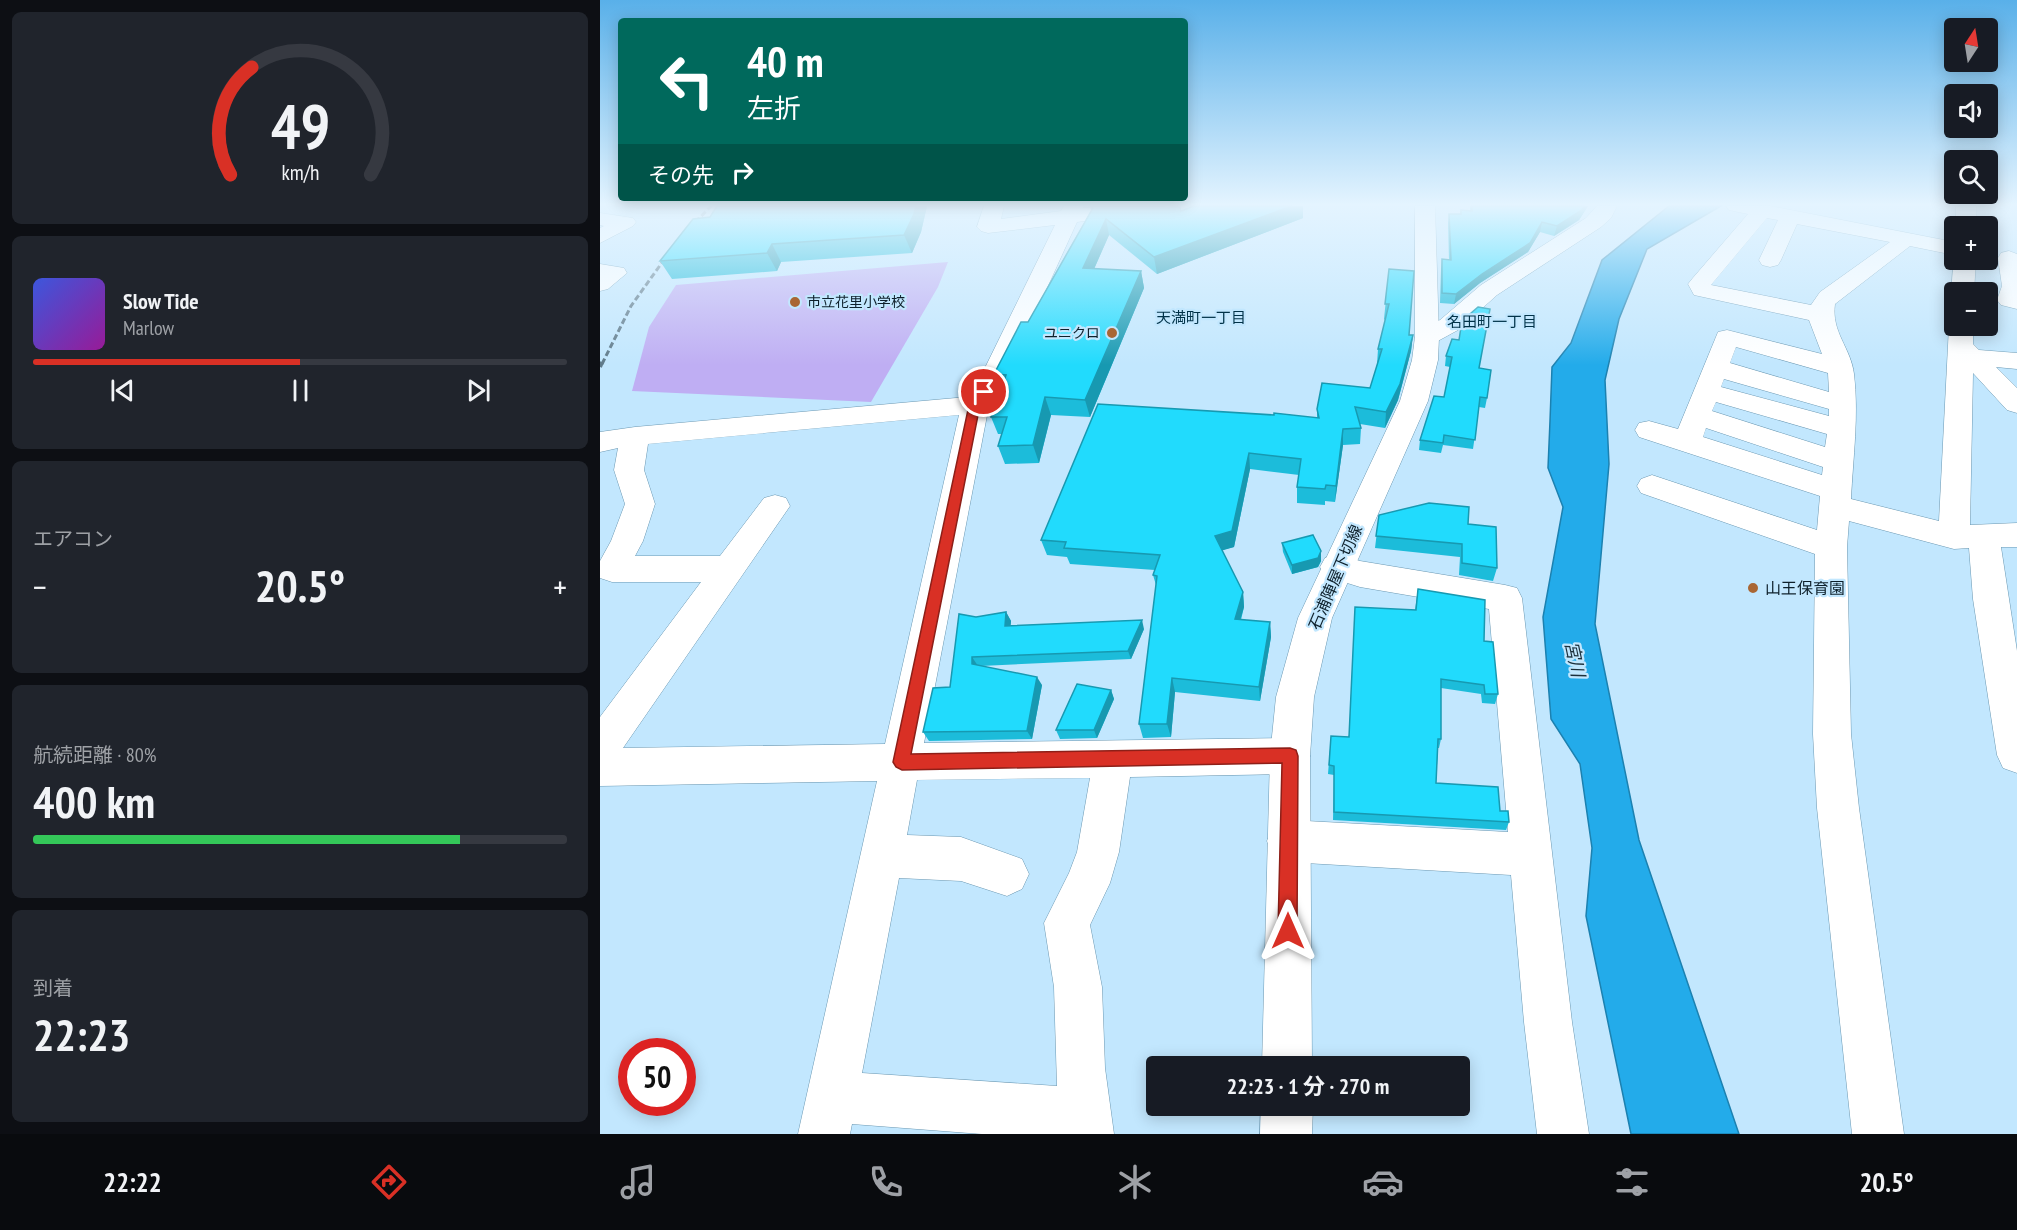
<!DOCTYPE html>
<html lang="ja">
<meta charset="utf-8">
<style>
:root{--surface:#171b24;--page:#20242c;--text:#f1f3f6;--muted:#9ea1a6;--line:#363941;--accent:#d93025}
body{margin:0;font-family:"PT Sans Narrow","Noto Sans JP",sans-serif;background:var(--page);color:var(--text);height:100vh;display:flex;flex-direction:column;font-size:22px;white-space:nowrap}
*{box-sizing:border-box;margin:0}
p{font-size:20px;color:var(--muted)}
.icon{flex:none;width:33px;height:33px;fill:none;stroke:currentColor;stroke-width:2;stroke-linecap:round;stroke-linejoin:round}
.map{position:relative;flex:1;overflow:hidden}
.side{display:flex;flex-direction:column;gap:12px;padding:12px;background:#0d0f14;width:600px}
.side>*{flex:none}
.hud{position:absolute;left:18px;top:18px;width:570px;height:183px;border-radius:6px;box-shadow:0 3px 15px #0003;background:#00695c;color:#fff;overflow:hidden}
.needle{width:39px;rotate:12deg}
.controls{position:absolute;left:1344px;top:18px;display:grid;gap:12px}
.controls a{display:grid;place-items:center;width:54px;height:54px;border-radius:6px;background:var(--surface);box-shadow:0 3px 15px #0003;font-size:30px}
.speed{position:absolute;left:18px;top:1038px;display:flex;gap:12px;font-size:30px;font-weight:700;text-align:center}
.speed>*{display:grid;place-content:center;width:78px;height:78px;border-radius:50%;background:var(--surface);box-shadow:0 3px 15px #0003;line-height:1}
.speed .limit{border:9px solid #d22;background:#fff;color:#111}
.pin{position:absolute;display:grid;place-items:center;width:51px;height:51px;color:#fff;margin:-26px;border:3px solid #fff;border-radius:50%;box-shadow:0 2px 6px #0007}
.me{position:absolute;width:66px;margin:-33px;rotate:0deg;stroke-linejoin:round;filter:drop-shadow(0 0 4px #0008)}
.turn{display:flex;align-items:center;gap:21px;height:126px;padding:0 30px;font-size:27px}
.turn .icon{width:78px;height:78px;stroke-width:2.5}
.turn b{display:block;font-size:42px;line-height:51px}
.then{display:flex;align-items:center;height:57px;padding:0 30px;background:#0003;gap:12px;font-size:22px}
.big{font-size:45px;font-weight:700;line-height:1.1}
.side .tile{flex:1;display:flex;flex-direction:column;justify-content:center;gap:9px;min-width:0;padding:0 21px;border-radius:9px;background:var(--page)}
.side .dial{align-items:center;gap:0}
.dial svg{height:156px;overflow:visible;fill:none;stroke:var(--line);stroke-width:7;stroke-linecap:round;text-anchor:middle}
.dial text{fill:var(--text);stroke:none}
.song{display:flex;align-items:center;gap:18px}
.cover{width:72px;height:72px;border-radius:9px;background:linear-gradient(135deg,hsl(230 70% 55%),hsl(300 70% 35%))}
.played{height:6px;border-radius:3px;background:linear-gradient(90deg,var(--accent) 50%,var(--line) 50%)}
.keys{display:flex;justify-content:space-around;direction:ltr}
.heat{display:flex;justify-content:space-between;align-items:center;font-size:33px;direction:ltr}
.charge{height:9px;border-radius:4px;background:linear-gradient(90deg,#34c759 80%,var(--line) 0)}
.trip{position:absolute;left:546px;top:1056px;width:324px;height:60px;border-radius:6px;background:var(--surface);box-shadow:0 3px 15px #0003;font-weight:700;line-height:60px;text-align:center}
.tab-bar{display:flex;height:96px;justify-content:space-around;align-items:center;background:#090b0e;color:var(--muted)}
.tab-bar .icon{width:42px;height:42px}
.tab-bar .selected{color:var(--accent)}
.tab-bar b{font-size:27px;color:var(--text)}
main{display:flex;flex:1;min-height:0}
.map>svg:first-child{display:block}
.green{fill:#bfaef3}
.water{fill:#23abea;stroke:#1c81b0;stroke-width:1.5}
.lines{fill:none;stroke-linecap:round;stroke-linejoin:round}
.minor-casing{stroke:#6b98b2;stroke-width:1}
.major-casing{stroke:#6b98b2;stroke-width:1}
.minor{fill:#fff;fill-rule:evenodd}
.major{fill:#fff;fill-rule:evenodd}
.rail-far1{stroke:#5f7a8a;stroke-width:3;stroke-dasharray:6 3;stroke-linecap:butt}
.rail{stroke:#5f7a8a;stroke-width:4;stroke-dasharray:8 4;stroke-linecap:butt}
.wall{fill:#1cbcda}
.shaded-wall{fill:#1799b1}
.building{fill:#21dbfd;stroke:#1799b1;stroke-width:1.5}
.route{fill:#d93025;stroke:#8d1f18;stroke-width:1.5}
.poi-dot{fill:#a96634;stroke:#c2e7fe;stroke-width:2}
.labels{text-anchor:middle;dominant-baseline:central;stroke-width:4.5;stroke-linejoin:round;paint-order:stroke}
.far-poi-label{font-size:14px;fill:#0d1f2a;stroke:#c2e7fe;text-anchor:start}
.far-neighbourhood-label{font-size:15px;fill:#013248;stroke:#c2e7fe}
.street-label{font-size:16px;fill:#0d1f2a;stroke:#c2e7fe}
.poi-label{font-size:16px;fill:#0d1f2a;stroke:#c2e7fe;text-anchor:start}
.water-label{font-size:18px;font-style:italic;fill:#1c303c;stroke:#c2e7fe}
</style>
<main>
<section class="side">
<div class="tile dial"><svg viewBox="0 0 100 80">
<path d="M14 69A42 42 0 1 1 86 69"/>
<path d="M14 69A42 42 0 0 1 25 14" stroke="#d93025"/>
<text x="50" y="56" font-size="32" font-weight="700">49</text>
<text x="50" y="72" font-size="11">km/h</text>
</svg></div>
<div class="tile">
<div class="song"><i class="cover"></i><div><b>Slow Tide</b><p>Marlow</p></div></div>
<div class="played"></div>
<div class="keys"><svg class="icon" aria-label="previous" viewBox="0 0 24 24"><path d="M18 5L8 12l10 7zM5 5v14"/></svg><svg class="icon" aria-label="pause" viewBox="0 0 24 24"><path d="M8 5v14M16 5v14"/></svg><svg class="icon" aria-label="next" viewBox="0 0 24 24"><path d="M6 5l10 7-10 7zM19 5v14"/></svg></div>
</div>
<div class="tile"><p>エアコン</p>
<div class="heat"><a>−</a><b class="big">20.5°</b><a>+</a></div>
</div>
<div class="tile"><p>航続距離 · 80%</p><b class="big">400 km</b><div class="charge"></div></div>
<div class="tile"><p>到着</p><b class="big">22:23</b></div>
</section>
<div class="map">
<svg width="1417" height="1134" viewBox="0 0 1417 1134">
<rect width="100%" height="100%" fill="#c2e7fe"/>
<!-- green -->
<polygon class="green" points="348,262 338,287 271,402 32,391 49,327 76,285"/>
<!-- water -->
<polygon class="water" points="1069,206 1121,206 1047,249 1019,319 1005,380 1009,464 995,624 1039,840 1139,1134 1031,1134 986,916 992,848 980,764 951,719 943,617 963,507 948,468 950,421 952,367 971,343 1002,260"/>
<g class="lines">
<defs>
<g id="minor">
<path d="M384,206H404L401,219L461,211L464,206H484L483,208L559,206L556,210L549,212L477,222L406,378L389,405L324,743L690,738L704,743L710,756L704,769L690,774L530,777L519,852L510,883L490,925L502,987L505,1068L514,1134H382L252,1124L250,1134H198L277,781L0,786V717L101,582H12L0,578V561L11,541L25,504L14,470L18,448L0,452V432L35,427L367,397L380,378L455,225L388,233L381,231L377,227ZM359,415L285,744L23,748L190,506L186,498L175,495L164,498L120,556H35L43,541L55,504L44,470L48,444ZM490,778L477,852L469,873L444,923L454,987L457,1086L262,1073L299,878L361,881L407,896L422,889L429,874L422,859L361,837L307,835L317,780Z"/>
<polygon points="997,206 1017,206 1011,218 1001,227 897,295 858,330 836,342 827,344 818,342 815,337 818,332 840,320 881,285 986,218"/>
<path d="M1126,206H1170L1354,242V255L1310,246L1235,304C1231,332 1251,348 1254,374C1259,415 1253,458 1251,499L1339,521L1349,326L1354,320V326H1373V344L1379,350L1417,353V369L1396,367L1417,388V413L1407,410L1373,373L1370,525L1417,523V547H1401L1417,651V773L1403,768L1397,755L1373,599L1369,548L1354,549L1249,521L1247,547L1251,734L1259,808L1304,1134H1252L1217,808L1213,734L1215,554L1041,493L1037,486L1041,479L1052,475L1217,530L1220,496L1039,437L1035,430L1039,423L1049,421L1078,429L1118,332L1127,330L1222,354L1209,320L1094,295L1088,284L1092,279L1148,214L1129,210ZM1167,218L1178,220L1159,260L1162,265L1170,267L1178,265L1181,260L1197,224L1290,242L1220,292L1211,305L1111,285ZM1136,347L1228,373L1229,392L1130,363ZM1124,379L1229,409V416L1121,387ZM1116,402L1227,434L1225,447L1112,411ZM1106,428L1223,467L1222,475L1103,437Z"/>
<rect x="1356" y="206" width="20" height="20"/>
<polygon points="0,213 33,218 36,222 33,226 0,243 0,228 4,226 0,225"/>
<polygon points="1409,251 1417,254 1417,309 1401,305 1397,300 1402,286 1398,258 1401,253"/>
<polygon points="1354,259 1376,260 1374,292 1354,292 1354,297 1351,292"/>
<polygon points="0,264 24,268 27,273 8,289 0,291"/>
<polygon points="737,554 760,561 905,585 917,588 922,598 972,1022 989,1134 937,1134 924,1022 911,875 688,862 673,856 667,841 673,826 688,820 908,832 889,609 760,587 725,576 720,567 725,558"/>
</g>
<g id="major">
<polygon points="815,206 835,206 839,337 838,360 828,401 732,618 714,697 710,756 712,1066 662,1066 670,756 676,697 698,618 800,401 812,360 815,337"/>
<polygon points="661,1106 713,1106 712,1134 660,1134"/>
</g>
</defs>
<!-- minor casing -->
<use href="#minor" class="minor-casing"/>
<!-- major casing -->
<use href="#major" class="major-casing"/>
<!-- minor -->
<use href="#minor" class="minor"/>
<!-- major -->
<use href="#major" class="major"/>
<!-- rail-far1 -->
<g class="rail-far1">
<polyline points="89,229 111,206"/>
<polyline points="2,364 31,306 71,250"/>
</g>
<!-- rail -->
<polyline class="rail" points="0,367 2,362"/>
</g>
<!-- wall -->
<g class="wall">
<polygon points="117,206 327,206 321,232 312,253 181,262 177,271 72,279 60,261 110,217"/>
<polygon points="490,206 581,211 703,218 557,274 509,235 494,269 541,271 544,288 490,417 451,415 439,463 405,464 398,446 402,434 398,434 391,417 400,391 394,374 428,322 491,210"/>
<polygon points="870,206 988,206 979,220 954,236 940,232 928,252 880,283 854,304 840,303 841,269 842,259 849,260 848,223 849,214 860,214 861,210 870,211"/>
<polygon points="789,269 809,335 813,335 811,351 798,400 785,428 760,424 761,428 760,444 743,445 735,502 725,501 725,505 697,503 697,487 699,475 650,469 634,547 622,550 643,592 644,607 641,620 670,622 671,637 660,701 575,692 571,737 543,738 539,724 556,585 553,575 555,570 470,564 467,557 447,555 441,540 717,418 717,409 770,388 777,365 778,349 785,320 784,319"/>
<polygon points="852,339 879,368 887,398 885,408 879,407 873,449 843,445 841,453 819,450 820,440 844,397 850,367 845,366 846,356"/>
<polygon points="779,515 868,524 897,568 893,581 859,575 860,557 775,548"/>
<polygon points="682,543 721,561 718,567 692,574 683,552"/>
<polygon points="818,589 884,641 898,694 895,704 882,703 881,694 841,688 841,739 839,748 838,748 836,783 900,811 909,822 906,830 733,820 734,775 728,774 731,736 748,737 815,610"/>
<polygon points="406,612 411,621 410,626 544,629 531,659 381,666 442,685 432,739 329,741 323,732 350,687 376,617"/>
<polygon points="511,690 514,699 497,738 460,739 456,730"/>
</g>
<!-- shaded-wall -->
<g class="shaded-wall">
<polygon points="316,206 327,206 321,232 312,253 304,235"/>
<polygon points="692,206 703,206 703,218 557,274 554,257"/>
<polygon points="984,206 988,206 979,220 954,236 957,226"/>
<polygon points="506,219 509,235 487,285 483,268"/>
<polygon points="942,222 940,232 928,252 880,283 854,304 856,294"/>
<polygon points="172,244 181,262 177,271 167,253"/>
<polygon points="541,271 544,288 490,417 485,400"/>
<polygon points="813,335 811,351 798,400 785,428 786,412"/>
<polygon points="445,397 451,415 439,463 433,445"/>
<polygon points="743,429 743,445 735,502 736,486"/>
<polygon points="649,453 650,469 634,547 617,552 615,536"/>
<polygon points="721,551 721,561 718,567 692,574 692,565"/>
<polygon points="643,592 644,607 636,634 635,619"/>
<polygon points="406,612 411,621 410,635 405,626"/>
<polygon points="542,620 544,629 531,659 528,651"/>
<polygon points="670,622 671,637 660,701 659,687"/>
<polygon points="372,657 378,666 372,664"/>
<polygon points="437,677 442,685 432,739 427,731"/>
<polygon points="572,678 575,692 571,737 567,724"/>
<polygon points="511,690 514,699 497,738 494,730"/>
</g>
<!-- building -->
<g class="building">
<polygon points="117,206 316,206 314,214 304,235 172,244 167,253 60,261 93,219 110,217"/>
<polygon points="491,206 579,206 581,211 594,206 692,206 554,257 506,219 483,268 541,271 485,400 445,397 433,445 398,446 407,417 391,417 406,375 394,374 421,322 428,322 493,208"/>
<polygon points="872,206 984,206 982,210 957,226 942,222 930,243 882,274 856,294 842,293 842,259 851,260 849,214 861,214 861,210 872,211"/>
<polygon points="789,269 814,271 809,335 813,335 800,384 786,412 755,407 761,428 743,429 736,486 726,485 725,489 697,487 701,459 649,453 632,531 615,536 643,592 635,619 670,622 659,687 572,678 567,724 539,724 557,576 553,575 560,555 464,548 466,542 441,540 498,404 674,415 674,413 719,418 717,409 722,383 770,388 782,349 778,349 789,304 785,304"/>
<polygon points="878,307 890,309 879,368 891,370 887,398 880,397 875,440 844,435 843,443 820,440 834,396 844,397 852,357 846,356 852,339 859,340 862,321"/>
<polygon points="829,503 869,507 868,524 896,527 897,568 862,563 862,544 776,536 779,515"/>
<polygon points="713,535 721,551 718,558 692,565 682,543"/>
<polygon points="818,589 885,600 884,641 893,642 898,694 885,694 884,685 841,679 841,739 838,739 836,783 898,787 900,811 908,811 909,822 734,812 734,766 729,765 731,736 749,737 755,607 816,610"/>
<polygon points="406,612 405,626 542,620 528,651 372,657 372,664 437,677 427,731 323,732 333,688 350,687 359,614 376,617"/>
<polygon points="477,684 511,690 494,730 456,730"/>
</g>
<!-- sky -->
<linearGradient id="sky" x2="0" y2="1"><stop stop-color="#59b0e9"/><stop offset="0.56" stop-color="#e4f4ff"/><stop offset="1" stop-color="#e4f4ff" stop-opacity="0"/></linearGradient>
<rect width="1417" height="365" fill="url(#sky)"/>
<!-- route -->
<polygon class="route" points="384,388 390,392 380,405 311,754 690,748 696,750 698,756 697,931 695,938 688,941 681,938 678,931 682,763 302,770 296,767 293,762 369,405 380,389"/>
<!-- markers -->
<g class="poi-dot">
<circle cx="195" cy="302" r="6"/>
<circle cx="512" cy="333" r="6"/>
<circle cx="1153" cy="588" r="6"/>
</g>
<g class="labels">
<!-- far-poi labels -->
<g class="far-poi-label">
<text x="207" y="302">市立花里小学校</text>
<text x="500" y="333" text-anchor="end">ユニクロ</text>
</g>
<!-- far-neighbourhood labels -->
<g class="far-neighbourhood-label">
<text x="601" y="317">天満町一丁目</text>
<text x="892" y="321">名田町一丁目</text>
</g>
<!-- street labels -->
<g class="street-label">
<text transform="translate(735 577) rotate(-67)">石浦陣屋下切線</text>
</g>
<!-- poi labels -->
<g class="poi-label">
<text x="1165" y="588">山王保育園</text>
</g>
<!-- water labels -->
<g class="water-label">
<text transform="translate(975 659) rotate(78)">宮川</text>
</g>
</g>
</svg>
<div class="controls">
<a><svg class="needle" viewBox="-14 -14 28 28"><path d="M0-13l5 13h-10z" fill="#e53935"/><path d="M0 13l5-13h-10z" fill="#9ea1a6"/></svg></a>
<a><svg class="icon" aria-label="sound" viewBox="0 0 24 24"><path d="M4 9h4l5-4v14l-5-4H4zM17 9q2 3 0 6"/></svg></a>
<a><svg class="icon" aria-label="search" viewBox="0 0 24 24"><circle cx="10" cy="10" r="6"/><path d="M15 15l6 6"/></svg></a>
<a>+</a>
<a>−</a>
</div>
<div class="speed"><div class="limit">50</div></div>
<div class="pin" style="left:384px;top:392px;background:#d93025"><svg class="icon" aria-label="arrive" viewBox="0 0 24 24"><path d="M6 21V4h12l-3 4 3 4H6"/></svg></div>
<svg class="me" style="left:688px;top:931px" viewBox="-20 -20 40 40"><path d="M0-17L14 15 0 8-14 15z" fill="#d93025" stroke="#fff" stroke-width="4"/></svg>
<div class="trip">22:23 · 1 分 · 270 m</div>
<div class="hud">
<div class="turn"><svg class="icon" aria-label="left" viewBox="0 0 24 24"><path d="M17 20v-9H6M10 6l-5 5 5 5"/></svg><div><b>40 m</b>左折</div></div>
<div class="then">その先<svg class="icon" aria-label="right" viewBox="0 0 24 24"><path d="M7 20v-9h11M14 6l5 5-5 5"/></svg></div>
</div>
</div>
</main>
<nav class="tab-bar">
<b>22:22</b>
<svg class="icon selected" aria-label="directions" viewBox="0 0 24 24"><path d="M12 3l9 9-9 9-9-9zM9 14v-3h6M13 9l2 2-2 2"/></svg>
<svg class="icon" aria-label="music" viewBox="0 0 24 24"><path d="M9 18V5l10-2v13"/><circle cx="6" cy="18" r="3"/><circle cx="16" cy="16" r="3"/></svg>
<svg class="icon" aria-label="phone" viewBox="0 0 24 24"><path d="M5 4h4l2 5-3 2q2 4 5 5l2-3 5 2v4C11 20 4 13 5 4z"/></svg>
<svg class="icon" aria-label="climate" viewBox="0 0 24 24"><path d="M12 3v18M4 7l16 10M4 17L20 7"/></svg>
<svg class="icon" aria-label="car" viewBox="0 0 24 24"><path d="M5 17H2v-5l4-1 3-4h7l3 4 3 1v5h-3M9 17h6M6 11h13"/><circle cx="7" cy="17" r="2"/><circle cx="17" cy="17" r="2"/></svg>
<svg class="icon" aria-label="filters" viewBox="0 0 24 24"><path d="M4 7h16M4 17h16"/><circle cx="9" cy="7" r="2"/><circle cx="15" cy="17" r="2"/></svg>
<b>20.5°</b>
</nav>
